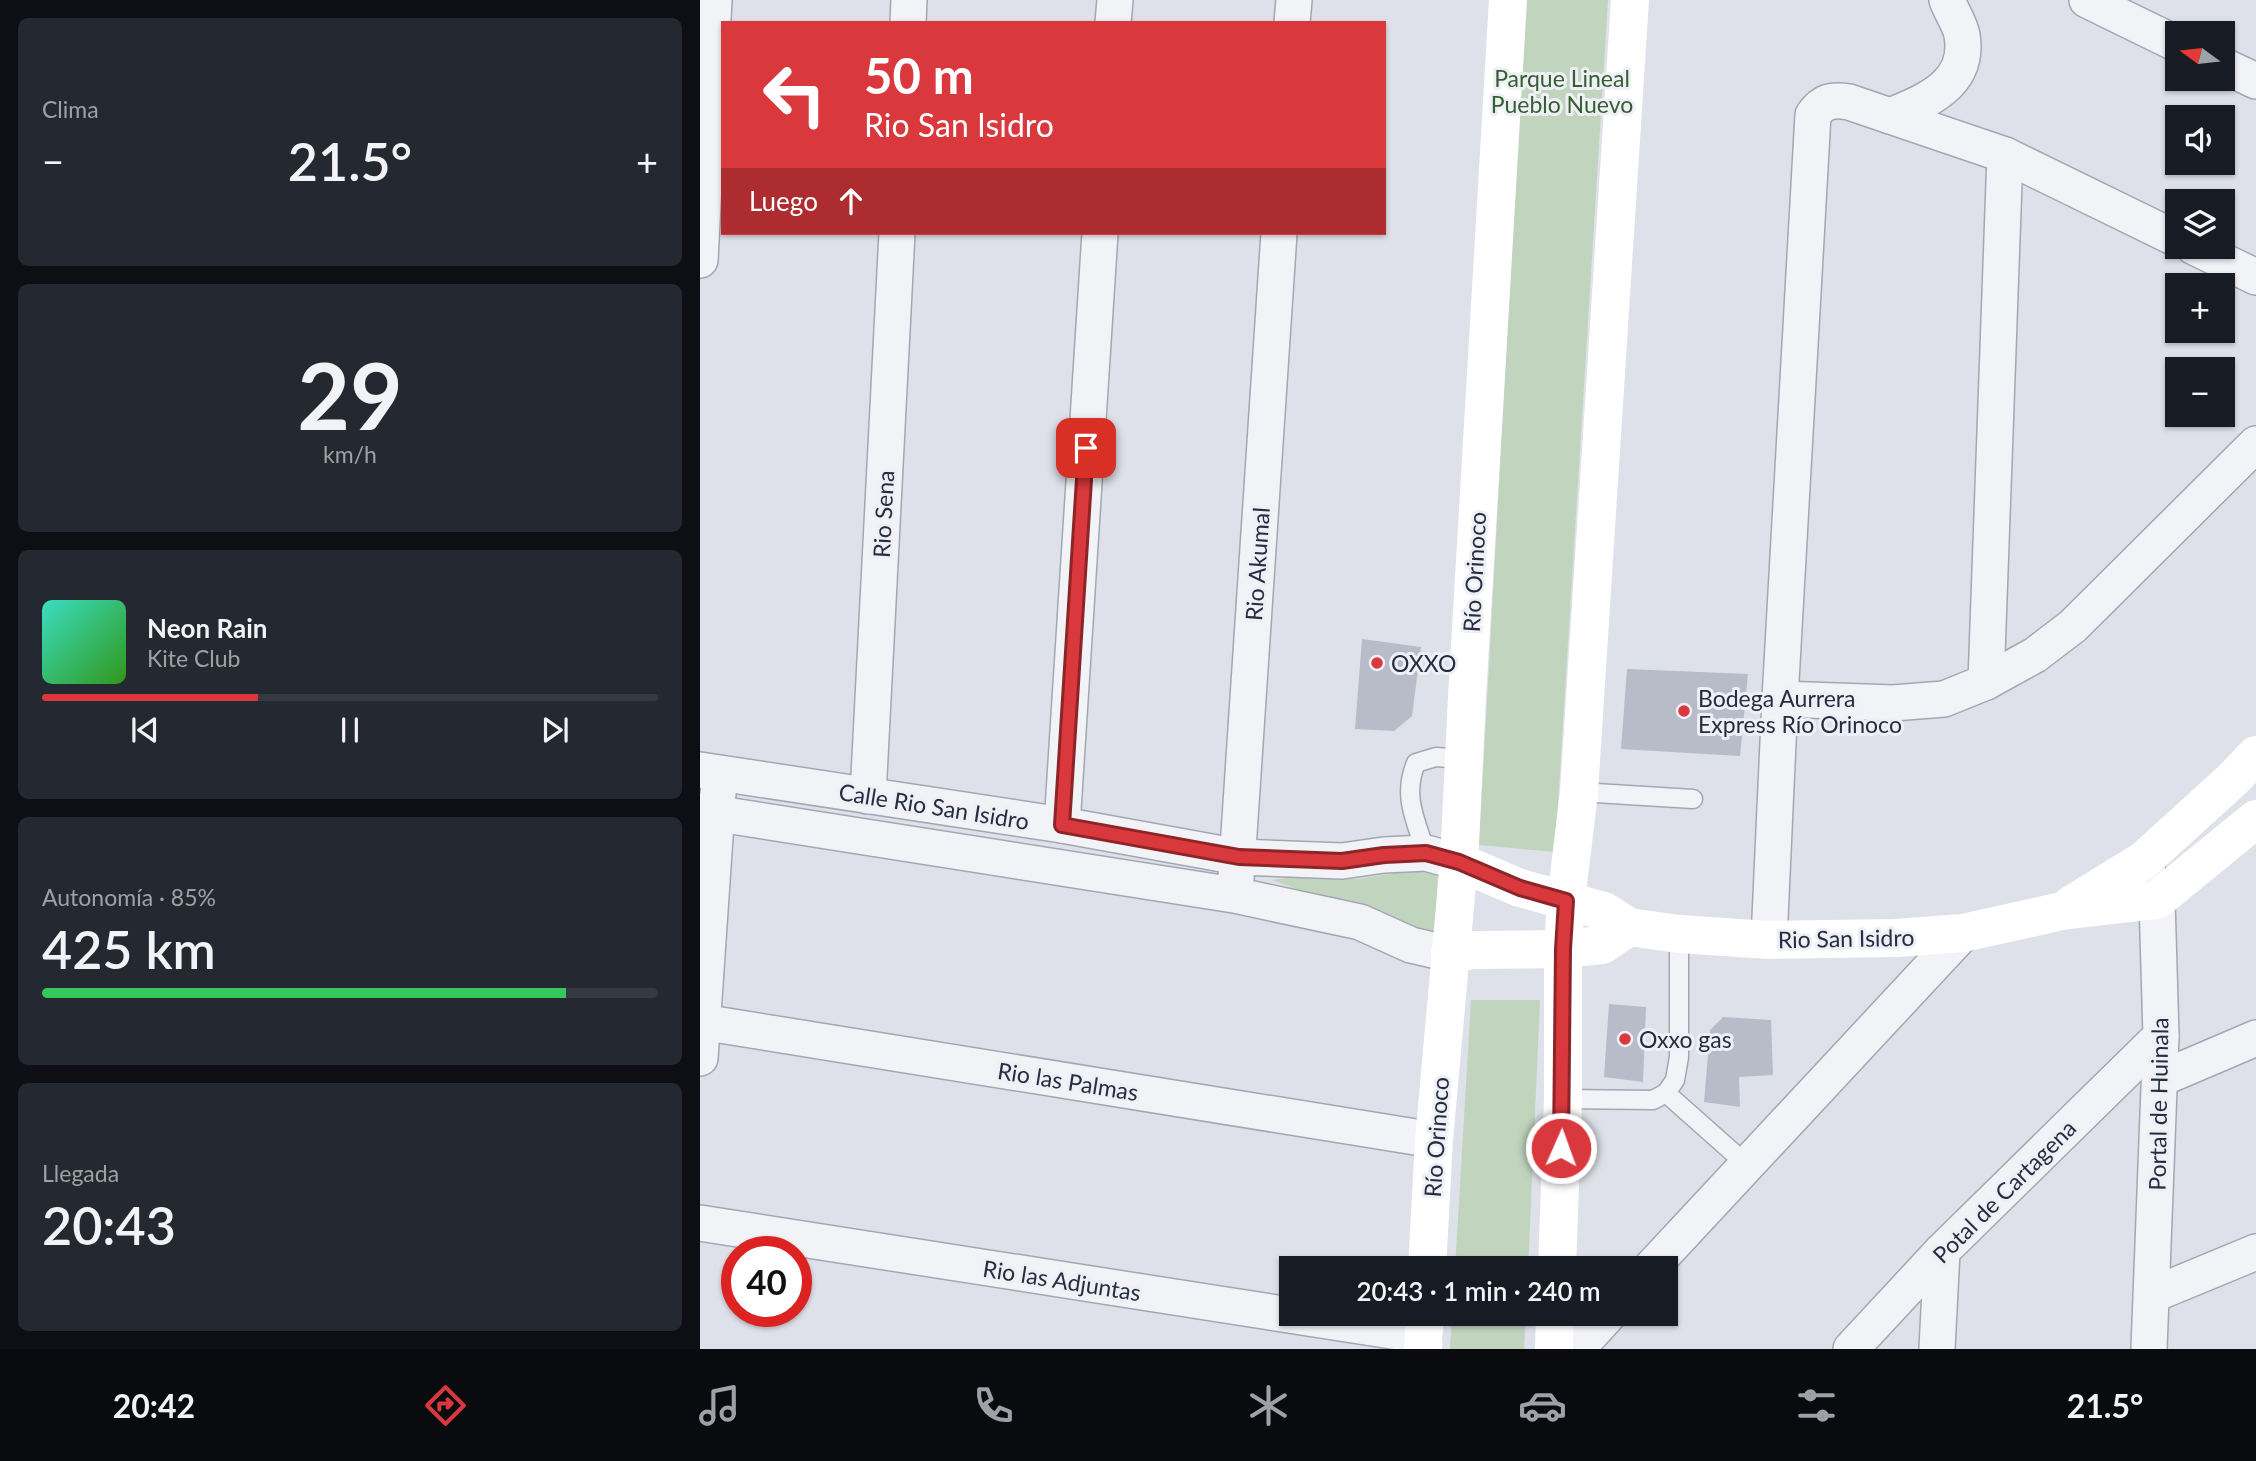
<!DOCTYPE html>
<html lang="es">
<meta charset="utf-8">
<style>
:root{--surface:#171b24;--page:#242831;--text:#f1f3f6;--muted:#9ea1a6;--line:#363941;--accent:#d9383d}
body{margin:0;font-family:Lato,sans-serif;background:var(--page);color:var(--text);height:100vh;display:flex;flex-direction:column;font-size:26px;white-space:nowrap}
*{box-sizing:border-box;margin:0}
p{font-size:23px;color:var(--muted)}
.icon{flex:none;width:38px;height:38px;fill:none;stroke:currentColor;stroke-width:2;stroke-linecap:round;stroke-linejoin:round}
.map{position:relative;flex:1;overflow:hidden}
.drawer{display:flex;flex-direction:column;gap:18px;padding:18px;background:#0d0f14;width:700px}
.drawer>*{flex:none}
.guide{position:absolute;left:21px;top:21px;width:665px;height:214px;border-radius:0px;box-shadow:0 2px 5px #0004;background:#d9383d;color:#fff;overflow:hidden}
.needle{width:46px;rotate:285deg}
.fabs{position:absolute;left:1465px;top:21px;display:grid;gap:14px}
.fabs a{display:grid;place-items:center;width:70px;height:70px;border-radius:0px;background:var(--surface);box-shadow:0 2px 5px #0004;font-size:35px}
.speed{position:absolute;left:21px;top:1236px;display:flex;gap:14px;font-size:35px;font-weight:700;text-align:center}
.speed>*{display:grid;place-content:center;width:91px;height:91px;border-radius:50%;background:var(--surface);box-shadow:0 2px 5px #0004;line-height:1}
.speed .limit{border:10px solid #d22;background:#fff;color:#111}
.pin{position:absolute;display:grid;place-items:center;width:60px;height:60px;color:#fff;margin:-30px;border-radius:14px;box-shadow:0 4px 10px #0006}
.me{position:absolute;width:77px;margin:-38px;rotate:2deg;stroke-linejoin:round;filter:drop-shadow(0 0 5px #0008)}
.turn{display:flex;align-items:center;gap:24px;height:147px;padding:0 28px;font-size:32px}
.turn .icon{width:91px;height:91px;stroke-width:2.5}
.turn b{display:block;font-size:49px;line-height:60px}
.then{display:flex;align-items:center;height:66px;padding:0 28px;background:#0003;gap:14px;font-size:26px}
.big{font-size:52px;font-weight:600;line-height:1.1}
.drawer .widget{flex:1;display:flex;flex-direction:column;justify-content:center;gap:10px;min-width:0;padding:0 24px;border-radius:10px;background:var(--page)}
.drawer .dial{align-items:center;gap:0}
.dial b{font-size:91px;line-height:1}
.song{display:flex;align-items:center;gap:21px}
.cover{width:84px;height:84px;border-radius:10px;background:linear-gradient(135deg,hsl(170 70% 55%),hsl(110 70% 35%))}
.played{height:7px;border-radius:4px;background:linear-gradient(90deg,var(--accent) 35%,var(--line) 35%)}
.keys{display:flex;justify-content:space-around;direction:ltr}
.heat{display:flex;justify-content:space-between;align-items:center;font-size:38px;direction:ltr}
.charge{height:10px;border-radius:5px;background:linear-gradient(90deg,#34c759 85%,var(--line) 0)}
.trip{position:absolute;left:579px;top:1256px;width:399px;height:70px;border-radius:0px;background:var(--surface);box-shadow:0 2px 5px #0004;font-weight:600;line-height:70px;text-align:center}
.dock{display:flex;height:112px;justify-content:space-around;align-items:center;background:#090b0e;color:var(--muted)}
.dock .icon{width:49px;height:49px}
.dock .current{color:var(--accent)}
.dock b{font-size:32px;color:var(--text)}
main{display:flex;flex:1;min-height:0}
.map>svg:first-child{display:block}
.green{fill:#c1d4be}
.building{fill:#b8bcc9}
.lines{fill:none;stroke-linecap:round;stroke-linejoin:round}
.lane-casing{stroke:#a3a7b3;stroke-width:21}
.street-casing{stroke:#a3a7b3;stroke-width:38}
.lane{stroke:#f1f3f7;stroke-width:18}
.street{stroke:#f1f3f7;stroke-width:35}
.secondary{stroke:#fff;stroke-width:38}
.route-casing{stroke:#8d2428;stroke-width:18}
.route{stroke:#d9383d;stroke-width:12}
.poi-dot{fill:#d9383d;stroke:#eef0f6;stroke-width:2.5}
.labels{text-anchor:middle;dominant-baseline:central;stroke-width:6;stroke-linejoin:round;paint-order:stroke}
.park-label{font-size:23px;fill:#355e32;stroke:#eef0f6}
.street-label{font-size:23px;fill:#262d41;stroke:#eef0f6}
.poi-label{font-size:23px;fill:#262d41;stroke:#eef0f6;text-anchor:start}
</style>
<main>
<section class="drawer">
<div class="widget"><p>Clima</p>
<div class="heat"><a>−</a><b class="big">21.5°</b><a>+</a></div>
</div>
<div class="widget dial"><b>29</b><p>km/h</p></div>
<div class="widget">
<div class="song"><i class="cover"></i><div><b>Neon Rain</b><p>Kite Club</p></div></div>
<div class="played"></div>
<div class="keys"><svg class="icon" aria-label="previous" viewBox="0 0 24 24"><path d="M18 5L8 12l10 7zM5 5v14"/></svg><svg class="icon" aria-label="pause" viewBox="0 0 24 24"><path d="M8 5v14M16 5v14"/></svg><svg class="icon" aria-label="next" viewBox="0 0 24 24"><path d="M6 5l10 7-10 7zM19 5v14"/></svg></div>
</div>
<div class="widget"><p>Autonomía · 85%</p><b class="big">425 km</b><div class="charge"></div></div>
<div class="widget"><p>Llegada</p><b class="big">20:43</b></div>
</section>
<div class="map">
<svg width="1556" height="1349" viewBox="0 0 1556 1349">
<rect width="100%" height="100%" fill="#dee1e9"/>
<!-- green -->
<g class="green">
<polygon points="826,0 908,0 855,852 779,845"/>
<polygon points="738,866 736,941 572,880 600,876 657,879"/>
<polygon points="771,1000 840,1000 828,1269 755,1269"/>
<polygon points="752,1314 826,1314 824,1349 750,1349"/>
</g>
<!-- building -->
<g class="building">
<polygon points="662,639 721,647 712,716 694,731 655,729"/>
<polygon points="927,669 1048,674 1040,756 921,749"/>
<polygon points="909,1004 946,1007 943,1082 904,1077"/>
<polygon points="1023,1017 1071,1020 1073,1075 1039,1077 1040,1107 1004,1102 1010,1030"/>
</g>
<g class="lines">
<defs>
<g id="lane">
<polyline points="879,792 993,799"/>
<path d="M726,853C716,821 702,796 716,763L736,757L763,759"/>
<polyline points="966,1093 1046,1164"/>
<polyline points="863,1099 953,1100 966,1093 975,1080 979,1057 979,934"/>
</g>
<g id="street">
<polyline points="1387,0 1477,44"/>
<polyline points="208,23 209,0"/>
<polyline points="413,23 415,0"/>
<polyline points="592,23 594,0"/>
<polyline points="1522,65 1556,81"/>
<path d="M1190,116C1227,101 1270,84 1262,35C1260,24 1251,11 1247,0"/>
<polyline points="1494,247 1556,277"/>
<polyline points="0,260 14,0"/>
<polyline points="1286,682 1305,155"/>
<polyline points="1080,699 1193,703 1244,699 1286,682 1335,655 1373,626 1556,444"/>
<polyline points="0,770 362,825 539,857 642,861 684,855 726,853 759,862"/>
<polyline points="168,796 197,233"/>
<polyline points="0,811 534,895 660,922 711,945 750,954"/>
<polyline points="362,825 400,233"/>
<polyline points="1449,875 1457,900 1461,1036 1449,1349"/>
<polyline points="536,879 579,233"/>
<path d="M1069,940L1080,699L1113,115C1123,101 1132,99 1149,102L1305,155L1477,239"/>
<polyline points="2,1022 734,1140"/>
<polyline points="0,1058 18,793"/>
<polyline points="1460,1079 1556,1038"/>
<polyline points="0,1223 724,1336"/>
<polyline points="950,1269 1263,933"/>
<polyline points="1452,1295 1556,1252"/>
<polyline points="877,1349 909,1314"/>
<polyline points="1151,1349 1242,1251 1461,1036"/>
<polyline points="1237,1349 1242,1251"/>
</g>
</defs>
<!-- lane casing -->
<use href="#lane" class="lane-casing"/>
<!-- street casing -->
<use href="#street" class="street-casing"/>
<!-- lane -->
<use href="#lane" class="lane"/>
<!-- street -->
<use href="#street" class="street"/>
<!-- secondary -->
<g class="secondary">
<polyline points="759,862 820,888 904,911 929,927 979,934 1069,940 1196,938 1263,933 1362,911 1457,900 1556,819"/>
<polyline points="1371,905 1444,860 1533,779 1556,755"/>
<polyline points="750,954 774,950 863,949 902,945 929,927"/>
<polyline points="727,1269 734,1140 759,862 767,697 808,0"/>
<polyline points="857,1269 863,1099 863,949 866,901 879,792 930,0"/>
<polyline points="723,1349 725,1314"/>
<polyline points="854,1349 855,1314"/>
</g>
</g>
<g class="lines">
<defs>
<polyline id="route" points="386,448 362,825 539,857 642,861 684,855 726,853 759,862 820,888 866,901 863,949 861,1148"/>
</defs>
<!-- route casing -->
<use href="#route" class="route-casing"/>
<!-- route -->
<use href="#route" class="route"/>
</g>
<!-- markers -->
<g class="poi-dot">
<circle cx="677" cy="663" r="7"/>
<circle cx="984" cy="711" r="7"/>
<circle cx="925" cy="1039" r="7"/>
</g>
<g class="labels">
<!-- park labels -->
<g class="park-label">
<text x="862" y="78">Parque Lineal<tspan x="862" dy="26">Pueblo Nuevo</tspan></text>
</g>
<!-- street labels -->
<g class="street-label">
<text transform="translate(183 514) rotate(-87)">Rio Sena</text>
<text transform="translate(557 564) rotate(-86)">Rio Akumal</text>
<text transform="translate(774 572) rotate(-87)">Río Orinoco</text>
<text transform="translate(234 806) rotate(9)">Calle Rio San Isidro</text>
<text transform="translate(1146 938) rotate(-1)">Rio San Isidro</text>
<text transform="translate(368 1081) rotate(9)">Rio las Palmas</text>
<text transform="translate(1458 1104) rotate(-89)">Portal de Huinala</text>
<text transform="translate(736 1137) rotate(-86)">Río Orinoco</text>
<text transform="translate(1304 1191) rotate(-45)">Potal de Cartagena</text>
<text transform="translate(362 1280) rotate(9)">Rio las Adjuntas</text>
</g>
<!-- poi labels -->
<g class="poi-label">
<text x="691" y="663">OXXO</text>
<text x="998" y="698">Bodega Aurrera<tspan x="998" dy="26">Express Río Orinoco</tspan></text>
<text x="939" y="1039">Oxxo gas</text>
</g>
</g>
</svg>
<div class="fabs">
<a><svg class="needle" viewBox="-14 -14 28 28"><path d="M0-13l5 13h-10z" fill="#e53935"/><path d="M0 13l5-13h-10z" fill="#9ea1a6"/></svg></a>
<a><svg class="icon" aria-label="sound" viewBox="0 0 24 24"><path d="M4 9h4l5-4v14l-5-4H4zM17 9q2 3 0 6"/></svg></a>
<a><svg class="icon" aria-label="layers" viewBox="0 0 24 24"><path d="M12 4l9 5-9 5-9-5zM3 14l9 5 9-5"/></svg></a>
<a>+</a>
<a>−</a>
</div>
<div class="speed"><div class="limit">40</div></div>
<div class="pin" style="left:386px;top:448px;background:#d93025"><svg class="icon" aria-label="arrive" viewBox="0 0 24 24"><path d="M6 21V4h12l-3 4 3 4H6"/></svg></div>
<svg class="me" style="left:861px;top:1148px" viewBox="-20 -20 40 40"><circle r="17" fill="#d9383d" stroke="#fff" stroke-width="3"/><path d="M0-11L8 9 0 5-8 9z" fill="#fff"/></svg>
<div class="trip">20:43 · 1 min · 240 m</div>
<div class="guide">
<div class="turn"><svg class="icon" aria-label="left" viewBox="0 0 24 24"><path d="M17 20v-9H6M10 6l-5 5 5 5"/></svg><div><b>50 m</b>Rio San Isidro</div></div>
<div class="then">Luego<svg class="icon" aria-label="ahead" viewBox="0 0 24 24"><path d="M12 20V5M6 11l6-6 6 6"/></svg></div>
</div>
</div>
</main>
<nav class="dock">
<b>20:42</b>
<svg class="icon current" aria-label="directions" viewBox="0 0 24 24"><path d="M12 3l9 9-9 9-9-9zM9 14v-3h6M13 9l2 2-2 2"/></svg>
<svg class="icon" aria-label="music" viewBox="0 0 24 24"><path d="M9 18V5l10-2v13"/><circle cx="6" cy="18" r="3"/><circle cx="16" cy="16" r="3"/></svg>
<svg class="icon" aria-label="phone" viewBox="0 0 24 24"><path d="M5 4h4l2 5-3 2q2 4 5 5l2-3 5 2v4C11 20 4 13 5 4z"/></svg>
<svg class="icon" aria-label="climate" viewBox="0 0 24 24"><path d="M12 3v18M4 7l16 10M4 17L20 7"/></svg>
<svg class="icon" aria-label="car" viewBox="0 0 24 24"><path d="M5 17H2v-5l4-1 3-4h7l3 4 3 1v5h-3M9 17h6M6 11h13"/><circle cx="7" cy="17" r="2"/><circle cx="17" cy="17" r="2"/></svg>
<svg class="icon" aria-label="filters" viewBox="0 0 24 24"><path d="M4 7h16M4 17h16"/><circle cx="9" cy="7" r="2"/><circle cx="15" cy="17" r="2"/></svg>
<b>21.5°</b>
</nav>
